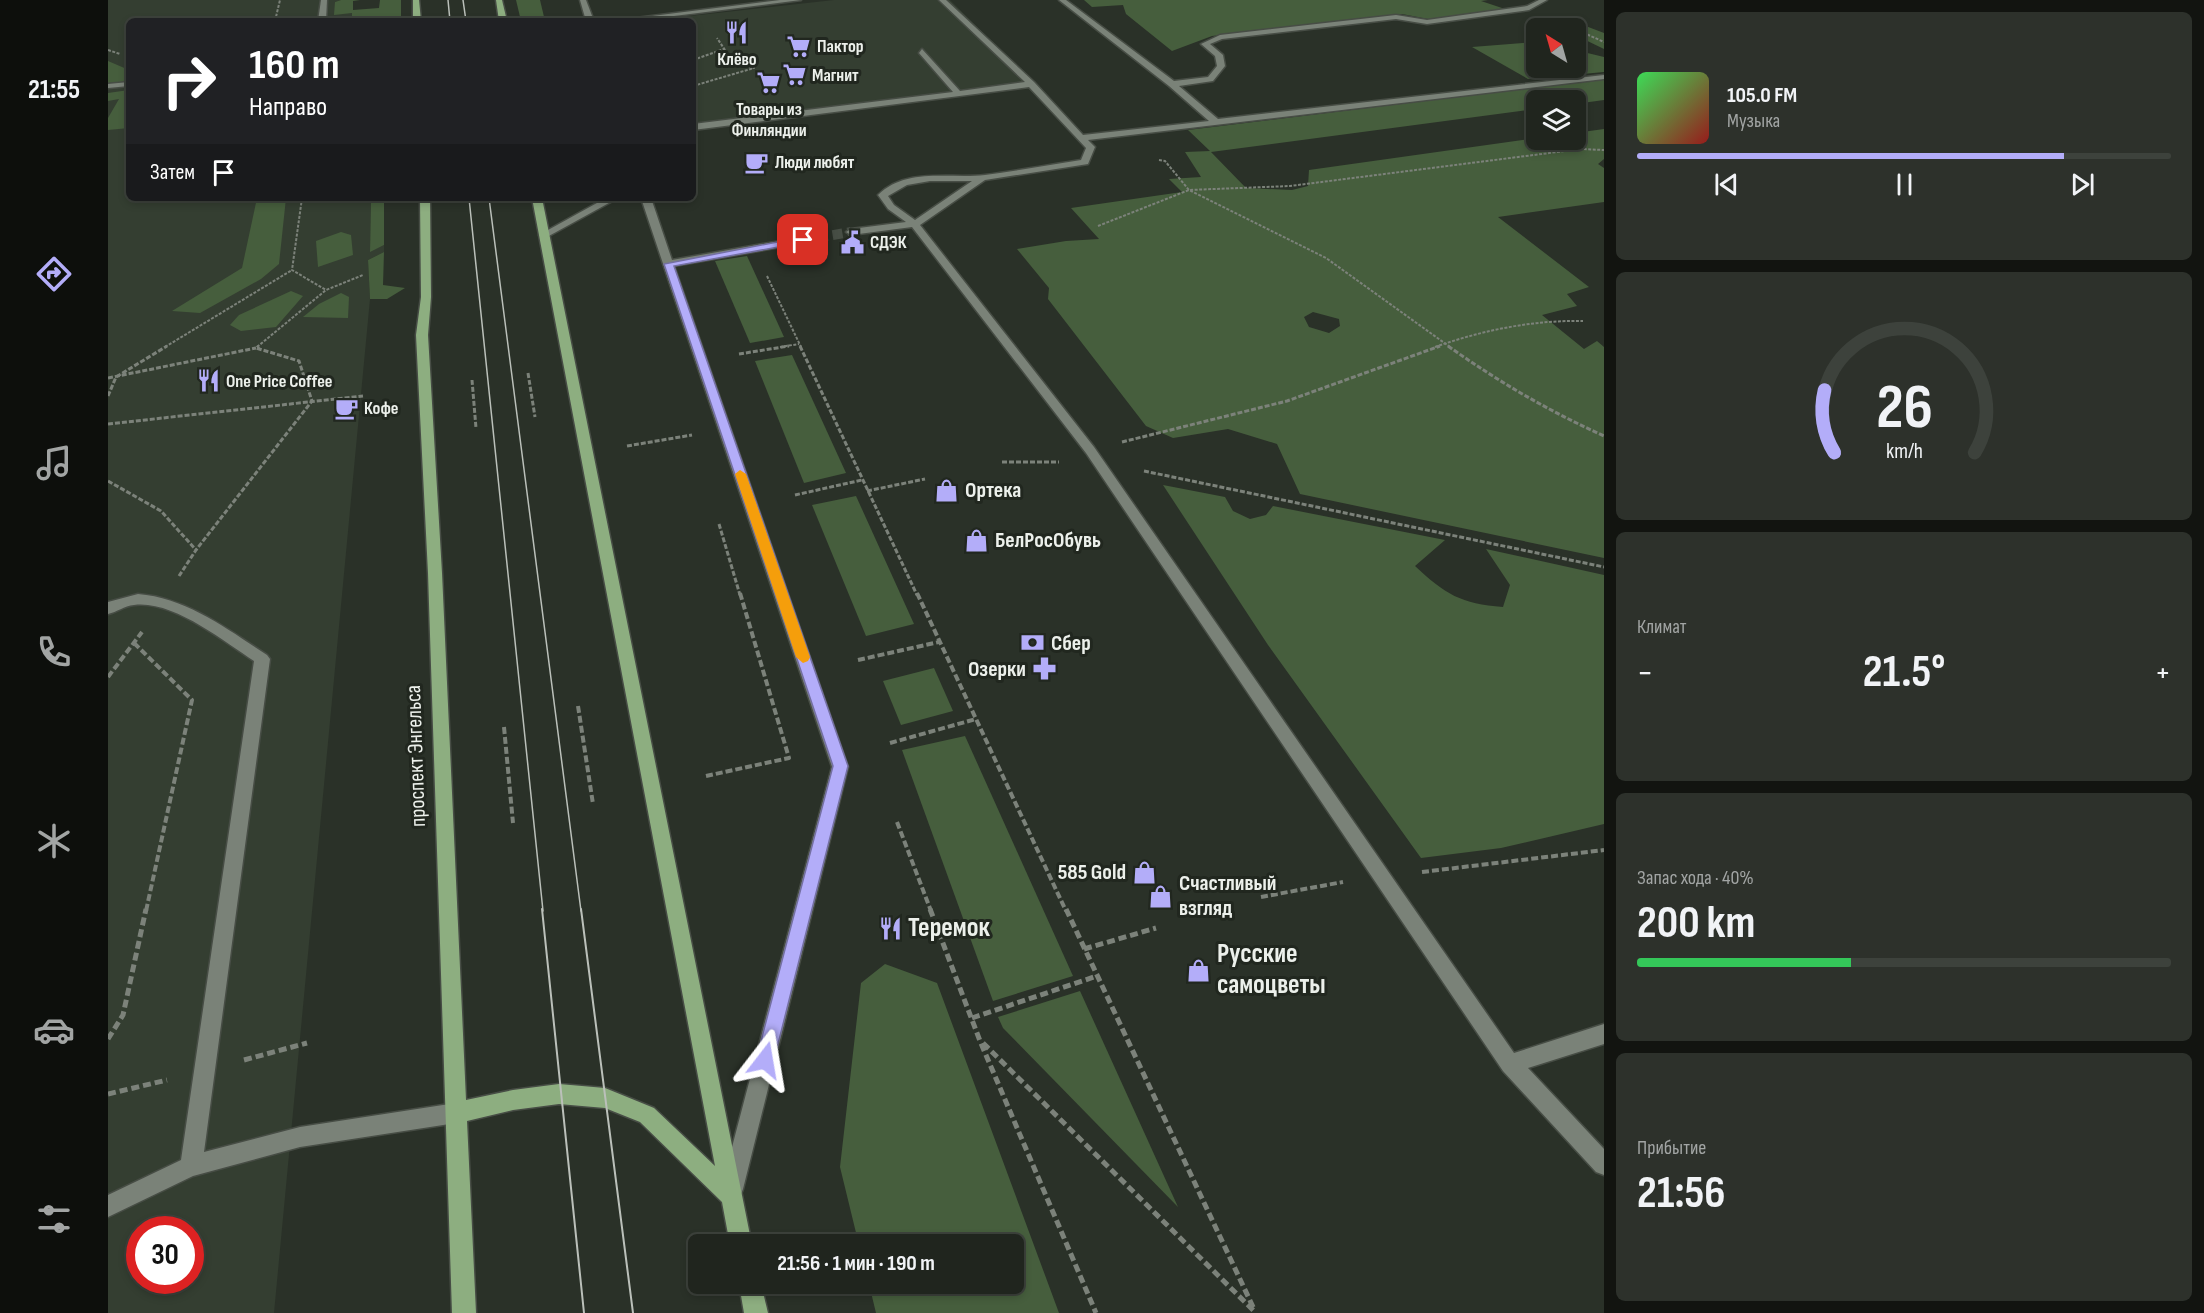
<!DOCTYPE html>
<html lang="ru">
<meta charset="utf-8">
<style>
:root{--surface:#20251e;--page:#2d312b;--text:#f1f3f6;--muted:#a2a5a4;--line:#3d423c;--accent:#b3adf9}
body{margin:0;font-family:"Sofia Sans Condensed",sans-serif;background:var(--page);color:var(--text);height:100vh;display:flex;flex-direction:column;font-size:22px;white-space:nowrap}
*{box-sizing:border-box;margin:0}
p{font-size:20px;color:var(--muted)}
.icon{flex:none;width:33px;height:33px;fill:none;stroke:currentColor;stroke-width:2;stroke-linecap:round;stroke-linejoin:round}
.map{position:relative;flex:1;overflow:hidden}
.panel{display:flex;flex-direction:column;gap:12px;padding:12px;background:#121410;width:600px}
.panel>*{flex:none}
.hud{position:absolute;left:18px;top:18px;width:570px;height:183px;border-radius:9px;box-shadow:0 3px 9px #0003,0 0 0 2px var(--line);background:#202124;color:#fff;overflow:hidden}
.needle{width:39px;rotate:323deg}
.fabs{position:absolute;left:1418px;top:18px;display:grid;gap:12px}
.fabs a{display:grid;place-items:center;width:60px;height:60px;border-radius:9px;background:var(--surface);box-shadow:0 3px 9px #0003,0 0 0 2px var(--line);font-size:30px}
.speed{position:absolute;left:18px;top:1216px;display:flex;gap:12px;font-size:30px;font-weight:700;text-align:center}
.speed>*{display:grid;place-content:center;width:78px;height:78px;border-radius:50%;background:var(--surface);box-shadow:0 3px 9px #0003,0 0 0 2px var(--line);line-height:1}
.speed .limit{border:9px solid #d22;background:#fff;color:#111}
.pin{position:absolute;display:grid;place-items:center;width:51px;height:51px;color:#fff;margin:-26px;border-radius:12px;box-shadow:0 3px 9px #0006}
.me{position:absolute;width:66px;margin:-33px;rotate:14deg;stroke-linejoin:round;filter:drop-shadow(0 0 4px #0008)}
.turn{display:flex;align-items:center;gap:21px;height:126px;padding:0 24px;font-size:27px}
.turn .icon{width:78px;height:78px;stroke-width:2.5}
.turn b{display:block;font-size:42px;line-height:51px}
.then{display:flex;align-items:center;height:57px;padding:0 24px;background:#0003;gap:12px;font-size:22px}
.big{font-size:45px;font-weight:700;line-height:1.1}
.panel .widget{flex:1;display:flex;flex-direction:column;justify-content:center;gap:9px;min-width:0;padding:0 21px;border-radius:9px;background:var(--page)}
.panel .dial{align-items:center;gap:0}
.dial svg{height:156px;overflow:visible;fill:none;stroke:var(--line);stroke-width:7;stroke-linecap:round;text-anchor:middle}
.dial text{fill:var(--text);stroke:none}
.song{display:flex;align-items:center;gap:18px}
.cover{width:72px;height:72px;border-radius:9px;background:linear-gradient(135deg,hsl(130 70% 55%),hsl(0 70% 35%))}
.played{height:6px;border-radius:3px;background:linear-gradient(90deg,var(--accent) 80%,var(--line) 80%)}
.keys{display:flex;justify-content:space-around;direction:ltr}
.heat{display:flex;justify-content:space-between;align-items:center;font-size:33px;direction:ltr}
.charge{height:9px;border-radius:4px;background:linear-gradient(90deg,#34c759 40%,var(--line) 0)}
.trip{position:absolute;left:580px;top:1234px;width:336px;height:60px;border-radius:9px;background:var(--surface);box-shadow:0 3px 9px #0003,0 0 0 2px var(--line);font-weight:700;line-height:60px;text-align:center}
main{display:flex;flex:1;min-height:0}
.dock{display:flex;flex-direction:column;width:108px;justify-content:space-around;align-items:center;background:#0d0f0c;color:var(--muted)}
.dock .icon{width:42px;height:42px}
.dock .active{color:var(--accent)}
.dock b{font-size:27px;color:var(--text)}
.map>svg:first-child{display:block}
.built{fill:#343e31;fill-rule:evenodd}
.green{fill:#465e3d;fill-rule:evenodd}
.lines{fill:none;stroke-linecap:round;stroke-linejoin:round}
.minor-tunnel{stroke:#474e45;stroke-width:10;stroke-dasharray:10 5;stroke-linecap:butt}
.minor-casing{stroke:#474d45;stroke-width:3}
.major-casing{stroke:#474d45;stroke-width:3}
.path-far3{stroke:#7c827a;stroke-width:2;stroke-dasharray:3 1.5;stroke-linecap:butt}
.path-far2{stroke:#7c827a;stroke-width:3;stroke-dasharray:5 2;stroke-linecap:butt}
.path-far1{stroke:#7c827a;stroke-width:4;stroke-dasharray:7 3;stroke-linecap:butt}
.path{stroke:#7c827a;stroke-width:5;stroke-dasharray:8 4;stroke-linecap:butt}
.minor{fill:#7a8278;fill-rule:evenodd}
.major{fill:#8dae80;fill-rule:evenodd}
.tram-far1{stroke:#bbc0ba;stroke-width:1.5}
.tram{stroke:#bbc0ba;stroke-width:2}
.route{fill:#b3adf9;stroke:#7470a2;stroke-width:1.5}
.slow{fill:#f59e0b}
.labels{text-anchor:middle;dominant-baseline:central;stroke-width:6;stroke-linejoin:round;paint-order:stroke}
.far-poi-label{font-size:18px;font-weight:bold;fill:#ecf0eb;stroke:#21271f;text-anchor:start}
.poi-label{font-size:22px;font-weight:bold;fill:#ecf0eb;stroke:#21271f;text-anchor:start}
.street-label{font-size:22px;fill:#ecf0eb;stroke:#21271f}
.near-poi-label{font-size:27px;font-weight:bold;fill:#ecf0eb;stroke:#21271f;text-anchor:start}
</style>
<main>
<nav class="dock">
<b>21:55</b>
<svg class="icon active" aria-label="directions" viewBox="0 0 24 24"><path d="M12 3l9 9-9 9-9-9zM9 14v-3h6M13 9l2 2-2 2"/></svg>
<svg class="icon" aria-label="music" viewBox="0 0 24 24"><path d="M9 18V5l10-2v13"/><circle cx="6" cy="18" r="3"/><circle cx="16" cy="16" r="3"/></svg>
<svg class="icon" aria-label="phone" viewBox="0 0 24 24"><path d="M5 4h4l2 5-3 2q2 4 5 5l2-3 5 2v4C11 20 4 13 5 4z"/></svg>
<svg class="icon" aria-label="climate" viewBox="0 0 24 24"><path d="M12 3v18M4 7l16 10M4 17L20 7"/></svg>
<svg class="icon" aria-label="car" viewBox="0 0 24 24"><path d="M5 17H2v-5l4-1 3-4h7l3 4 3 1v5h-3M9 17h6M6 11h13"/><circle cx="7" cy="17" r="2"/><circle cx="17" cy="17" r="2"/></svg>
<svg class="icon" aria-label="filters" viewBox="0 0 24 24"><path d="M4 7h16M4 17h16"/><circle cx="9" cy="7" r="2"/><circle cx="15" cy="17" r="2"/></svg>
</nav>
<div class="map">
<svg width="1496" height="1313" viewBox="0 0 1496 1313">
<rect width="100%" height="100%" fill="#2a3128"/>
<!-- built -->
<g class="built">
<path d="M0,0H233L227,2L244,13V21H21V198H263L262,251L276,245V252L260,260L262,299L166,1313H0ZM32,1230H82V1281H32Z"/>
<polygon points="726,0 842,0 926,83 585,127 585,21 537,21"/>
</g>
<!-- green -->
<g class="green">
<polygon points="233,0 252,0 245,1 245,10 271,8 272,0 293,0 293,21 244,21 244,13 226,15 227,2"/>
<polygon points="408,0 432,0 437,21 413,21"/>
<polygon points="976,0 1380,0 1373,1 1397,9 1320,19 1294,14 1104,36 1064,51 1018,14 1015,5 984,7"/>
<polygon points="1475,25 1496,33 1496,49 1467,35 1467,28 1457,28"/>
<polygon points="1426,42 1428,68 1467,68 1467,50 1496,57 1496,72 1420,79 1364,47"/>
<polygon points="0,61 21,70 21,82 0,83"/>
<path d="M1496,79V100L1467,104V100H1428V109L1103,152L1138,188L1184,190L1200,186L1201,170L1428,138L1467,140V133L1496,129V159L1490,164L1496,168V202L1390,217L1481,287L1459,294L1469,306L1434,315L1476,349L1489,341L1496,347V558L1192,494L1169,444L1120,429L1065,438L1038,426L940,299L941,288L909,249L958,241L991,239L963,208L1074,192L1061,179L1093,177L1077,152L1102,151L1080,130ZM1205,312L1231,319L1232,326L1221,333L1201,327L1196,317Z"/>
<polygon points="21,90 21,128 0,130 0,118 11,99 0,101 0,93"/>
<polygon points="149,198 178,198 171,264 153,279 92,313 64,311 134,268"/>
<polygon points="263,198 276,198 276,245 262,252"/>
<polygon points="233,232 243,235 245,255 210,267 208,241"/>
<polygon points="276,252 275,285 297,288 279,299 262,299 260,260"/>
<polygon points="639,256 676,337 642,343 607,261"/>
<polygon points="183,291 195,296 168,327 133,331 122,325 131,315"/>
<polygon points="233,293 241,297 240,318 195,317 211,304"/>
<polygon points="684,355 738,473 696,483 647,361"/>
<path d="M1055,485L1117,497L1125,511L1142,519L1158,515L1165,506L1337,540L1307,566C1337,594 1353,604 1395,607L1402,585L1378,549L1496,575V824L1393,848L1313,858L1160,645Z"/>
<polygon points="748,496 806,624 758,636 704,505"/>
<polygon points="826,668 845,711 793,725 775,681"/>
<polygon points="857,736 965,976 885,1001 794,750"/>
<polygon points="777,964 829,983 951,1313 768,1313 761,1284 906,1284 906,1245 751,1245 732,1167 753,983"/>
<polygon points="972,991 1070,1207 895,1028 890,1017"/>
</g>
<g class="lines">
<!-- minor-tunnel -->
<polyline class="minor-tunnel" points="695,240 743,232"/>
<defs>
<g id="minor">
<polygon points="213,0 219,0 218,21 210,21"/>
<polygon points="472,0 478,0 486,21 478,21"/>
<polygon points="672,0 693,0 526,21 504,21"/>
<path d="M831,0H838L926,82L975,135L1101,121L1061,86L951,0H958L1066,81L1100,77L1109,66L1107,56L1093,44L1112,35L1288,15L1319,20L1419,6L1431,0H1439L1421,10L1319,24L1288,19L1114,39L1102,44L1115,55L1117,66L1105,81L1071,86L1110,119L1496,75V79L980,140L987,147L980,164L877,180L812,225L986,447L1406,1053L1496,1024V1044L1420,1068L1496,1149V1175L1488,1172L1395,1071L978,453L804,227L743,235L738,232L743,229L798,222L780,209L770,195C798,167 842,179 877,175C909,171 941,165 973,160L978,148L921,87L585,130V124L845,92L811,53L814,49L852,91L917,82ZM822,181H864L807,220L786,205L780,196L799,185Z"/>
<polygon points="21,82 21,86 0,88 0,84"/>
<polygon points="498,198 510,198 439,237 431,235"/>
<polygon points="533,198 543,198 564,260 695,237 700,240 695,243 566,266 740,767 635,1189 632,1197 624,1200 616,1197 613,1189 724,767"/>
<path d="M30,594C79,598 119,629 159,655L162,659L96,1152L192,1127L348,1103L355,1106L358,1113L355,1120L348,1123L192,1147L85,1176L0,1217V1195L73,1160L146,661C115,641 65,600 26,605C16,606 9,612 0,614V602Z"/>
</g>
<g id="major">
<polygon points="305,0 311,0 313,21 305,21"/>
<polygon points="388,0 394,0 399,21 391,21"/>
<polygon points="312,198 322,198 323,297 320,335 334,573 358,1100 405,1090 451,1084 497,1088 546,1108 607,1166 424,198 434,198 644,1245 622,1245 614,1202 532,1122 497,1108 451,1104 405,1110 359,1121 368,1313 344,1313 320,573 308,335 313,297"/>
<polygon points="631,1284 653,1284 660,1313 636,1313"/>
</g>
</defs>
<!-- minor casing -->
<use href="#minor" class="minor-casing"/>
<!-- major casing -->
<use href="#major" class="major-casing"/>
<!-- path-far3 -->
<g class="path-far3">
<polyline points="167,21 172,0"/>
<polyline points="1452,22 1467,28"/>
<polyline points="1467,29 1496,42"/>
<polyline points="0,50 12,54"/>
<polyline points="585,60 616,49"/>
<polyline points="585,86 646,68 623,59 609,38"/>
<polyline points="1051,160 1057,161 1081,190 1218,258 1342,347"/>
<polyline points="194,198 184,270 218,290"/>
<polyline points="990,226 1081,190 1182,186 1473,149 1496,150"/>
<polyline points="659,276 693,347"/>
<polyline points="57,347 184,270"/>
<polyline points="149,347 218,290 255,275"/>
<polyline points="672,347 691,344"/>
<path d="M1327,347C1375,330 1425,320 1475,321"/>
</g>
<!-- path-far2 -->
<g class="path-far2">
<polyline points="692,346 809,595"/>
<path d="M1340,346C1391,382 1439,410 1496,436"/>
<polyline points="631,354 681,346"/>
<polyline points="420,373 427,417"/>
<polyline points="0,378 148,348"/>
<polyline points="364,380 368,428"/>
<polyline points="0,396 8,377 59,346"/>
<polyline points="0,424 255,396"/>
<polyline points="1014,442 1179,401 1332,346"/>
<polyline points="519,446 584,435"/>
<polyline points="894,462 951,462"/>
<polyline points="1036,471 1496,567"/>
<polyline points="0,481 53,511 88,550"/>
<polyline points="759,491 817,479"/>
<polyline points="687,495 754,480"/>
<polyline points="611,524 632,595"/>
<polyline points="71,576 88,550 204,401 191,361 148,348 151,346"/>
</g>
<!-- path-far1 -->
<g class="path-far1">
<polyline points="809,593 958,911"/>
<polyline points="26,643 84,700 38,911"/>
<polyline points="750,660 831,642"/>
<polyline points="0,677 34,632"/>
<polyline points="470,706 485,804"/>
<polyline points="396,727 405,823"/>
<polyline points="782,743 868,719"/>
<polyline points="598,776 681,758 632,593"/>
<polyline points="789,822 823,911"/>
<polyline points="1314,872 1496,850"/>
<polyline points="1153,897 1235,882"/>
</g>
<!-- path -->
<g class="path">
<polyline points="822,909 872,1041 988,1313"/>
<polyline points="958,909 1146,1309"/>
<polyline points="976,949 1048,928"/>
<polyline points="864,1018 989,976"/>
<polyline points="0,1039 15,1015 38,909"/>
<polyline points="875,1043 1148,1313"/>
<polyline points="136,1060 199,1043"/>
<polyline points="0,1094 59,1080"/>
</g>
<!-- minor -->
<use href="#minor" class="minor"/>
<!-- major -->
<use href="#major" class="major"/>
<!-- tram-far1 -->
<g class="tram-far1">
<polyline points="340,0 342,21"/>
<polyline points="355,0 358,21"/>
<polyline points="361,198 435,911"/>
<polyline points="381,198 473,911"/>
</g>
<!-- tram -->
<g class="tram">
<polyline points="434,909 476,1313"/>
<polyline points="473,909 525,1313"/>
</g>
</g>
<!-- route -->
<polygon class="route" points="695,237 698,238 698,242 566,266 740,766 666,1060 663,1066 657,1069 651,1066 648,1060 725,766 556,264"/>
<!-- slow -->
<polygon class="slow" points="632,470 638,474 702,657 700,661 695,663 688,657 627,474"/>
<!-- icons -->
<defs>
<symbol id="restaurant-bare" viewBox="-9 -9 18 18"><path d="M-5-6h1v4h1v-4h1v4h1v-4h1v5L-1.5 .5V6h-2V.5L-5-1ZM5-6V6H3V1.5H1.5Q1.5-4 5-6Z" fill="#b3adf9" stroke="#21271f" stroke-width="2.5" paint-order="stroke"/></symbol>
<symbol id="supermarket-bare" viewBox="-9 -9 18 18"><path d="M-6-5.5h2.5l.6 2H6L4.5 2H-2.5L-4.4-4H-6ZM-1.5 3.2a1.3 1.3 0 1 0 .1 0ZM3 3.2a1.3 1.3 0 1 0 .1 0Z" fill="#b3adf9" stroke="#21271f" stroke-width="2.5" paint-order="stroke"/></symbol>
<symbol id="cafe-bare" viewBox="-9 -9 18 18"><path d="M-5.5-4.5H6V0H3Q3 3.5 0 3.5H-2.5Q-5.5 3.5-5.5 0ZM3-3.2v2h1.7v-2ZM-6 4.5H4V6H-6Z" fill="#b3adf9" stroke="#21271f" stroke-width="2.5" paint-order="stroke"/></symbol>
<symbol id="civic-bare" viewBox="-9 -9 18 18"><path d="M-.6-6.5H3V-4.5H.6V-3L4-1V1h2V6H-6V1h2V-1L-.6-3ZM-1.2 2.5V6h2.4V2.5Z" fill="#b3adf9" stroke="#21271f" stroke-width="2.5" paint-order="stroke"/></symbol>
<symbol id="shop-bare" viewBox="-9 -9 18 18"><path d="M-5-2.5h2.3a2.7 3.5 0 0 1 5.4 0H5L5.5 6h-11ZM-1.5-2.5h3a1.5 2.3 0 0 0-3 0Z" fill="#b3adf9" stroke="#21271f" stroke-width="2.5" paint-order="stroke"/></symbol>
<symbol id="bank-bare" viewBox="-9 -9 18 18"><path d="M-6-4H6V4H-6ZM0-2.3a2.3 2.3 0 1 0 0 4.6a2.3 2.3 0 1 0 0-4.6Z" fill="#b3adf9" stroke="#21271f" stroke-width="2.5" paint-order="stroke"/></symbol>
<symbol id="pharmacy-bare" viewBox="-9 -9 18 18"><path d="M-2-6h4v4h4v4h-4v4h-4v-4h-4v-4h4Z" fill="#b3adf9" stroke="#21271f" stroke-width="2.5" paint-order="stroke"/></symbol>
</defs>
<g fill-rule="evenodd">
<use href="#restaurant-bare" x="612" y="16" width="33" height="33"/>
<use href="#supermarket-bare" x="674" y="30" width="33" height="33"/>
<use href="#supermarket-bare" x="670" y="58" width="33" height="33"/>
<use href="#supermarket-bare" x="644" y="66" width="33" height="33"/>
<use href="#cafe-bare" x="632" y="146" width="33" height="33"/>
<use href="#civic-bare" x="728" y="226" width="33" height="33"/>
<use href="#restaurant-bare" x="84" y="364" width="33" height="33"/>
<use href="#cafe-bare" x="222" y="392" width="33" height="33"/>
<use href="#shop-bare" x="822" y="474" width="33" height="33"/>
<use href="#shop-bare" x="852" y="524" width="33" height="33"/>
<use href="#bank-bare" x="908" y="626" width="33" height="33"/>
<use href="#pharmacy-bare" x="920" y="652" width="33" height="33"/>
<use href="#shop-bare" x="1020" y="856" width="33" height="33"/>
<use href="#shop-bare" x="1036" y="880" width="33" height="33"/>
<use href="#restaurant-bare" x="766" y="912" width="33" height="33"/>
<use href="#shop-bare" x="1074" y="954" width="33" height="33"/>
</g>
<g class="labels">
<!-- far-poi labels -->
<g class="far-poi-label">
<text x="709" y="46">Пактор</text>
<text x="629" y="59" text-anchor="middle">Клёво</text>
<text x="704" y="75">Магнит</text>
<text x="661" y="109" text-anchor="middle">Товары из<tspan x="661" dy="21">Финляндии</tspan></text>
<text x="667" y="162">Люди любят</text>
<text x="762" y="242">СДЭК</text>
<text x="118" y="381">One Price Coffee</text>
<text x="256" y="408">Кофе</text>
</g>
<!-- poi labels -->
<g class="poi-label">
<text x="857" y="490">Ортека</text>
<text x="887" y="540">БелРосОбувь</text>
<text x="943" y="643">Сбер</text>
<text x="918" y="669" text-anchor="end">Озерки</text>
<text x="1018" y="872" text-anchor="end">585 Gold</text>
<text x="1071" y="883">Счастливый<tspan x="1071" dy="25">взгляд</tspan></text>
</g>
<!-- street labels -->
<g class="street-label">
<text transform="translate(308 756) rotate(-92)">проспект Энгельса</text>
</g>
<!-- near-poi labels -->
<g class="near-poi-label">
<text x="800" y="928">Теремок</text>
<text x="1109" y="954">Русские<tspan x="1109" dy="31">самоцветы</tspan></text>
</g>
</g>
</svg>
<div class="fabs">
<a><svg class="needle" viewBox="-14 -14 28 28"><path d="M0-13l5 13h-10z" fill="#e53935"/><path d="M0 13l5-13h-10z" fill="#a2a5a4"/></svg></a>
<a><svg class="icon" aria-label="layers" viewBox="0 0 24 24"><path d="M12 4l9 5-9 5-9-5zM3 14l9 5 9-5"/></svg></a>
</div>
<div class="speed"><div class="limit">30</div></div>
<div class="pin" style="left:695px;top:240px;background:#d93025"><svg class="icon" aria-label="arrive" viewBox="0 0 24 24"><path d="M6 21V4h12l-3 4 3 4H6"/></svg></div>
<svg class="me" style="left:657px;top:1060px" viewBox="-20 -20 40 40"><path d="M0-17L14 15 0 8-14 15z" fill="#b3adf9" stroke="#fff" stroke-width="4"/></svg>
<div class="trip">21:56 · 1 мин · 190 m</div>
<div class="hud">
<div class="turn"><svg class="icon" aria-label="right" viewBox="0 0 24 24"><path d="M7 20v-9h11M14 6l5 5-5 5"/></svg><div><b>160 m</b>Направо</div></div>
<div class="then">Затем<svg class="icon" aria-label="arrive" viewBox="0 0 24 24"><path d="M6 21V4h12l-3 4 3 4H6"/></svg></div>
</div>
</div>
<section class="panel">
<div class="widget">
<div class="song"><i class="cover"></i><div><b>105.0 FM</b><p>Музыка</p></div></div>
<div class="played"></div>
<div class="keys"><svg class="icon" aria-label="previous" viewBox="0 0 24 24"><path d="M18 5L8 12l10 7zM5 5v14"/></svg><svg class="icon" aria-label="pause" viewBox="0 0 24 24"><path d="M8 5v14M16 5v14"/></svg><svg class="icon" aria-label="next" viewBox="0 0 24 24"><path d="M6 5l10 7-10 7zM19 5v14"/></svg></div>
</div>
<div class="widget dial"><svg viewBox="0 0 100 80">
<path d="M14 69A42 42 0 1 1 86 69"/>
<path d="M14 69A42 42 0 0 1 9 37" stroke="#b3adf9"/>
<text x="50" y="56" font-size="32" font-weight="700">26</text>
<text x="50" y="72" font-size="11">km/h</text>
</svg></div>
<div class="widget"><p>Климат</p>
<div class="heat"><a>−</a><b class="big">21.5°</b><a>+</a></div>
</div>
<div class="widget"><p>Запас хода · 40%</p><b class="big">200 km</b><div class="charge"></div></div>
<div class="widget"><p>Прибытие</p><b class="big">21:56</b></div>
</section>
</main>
